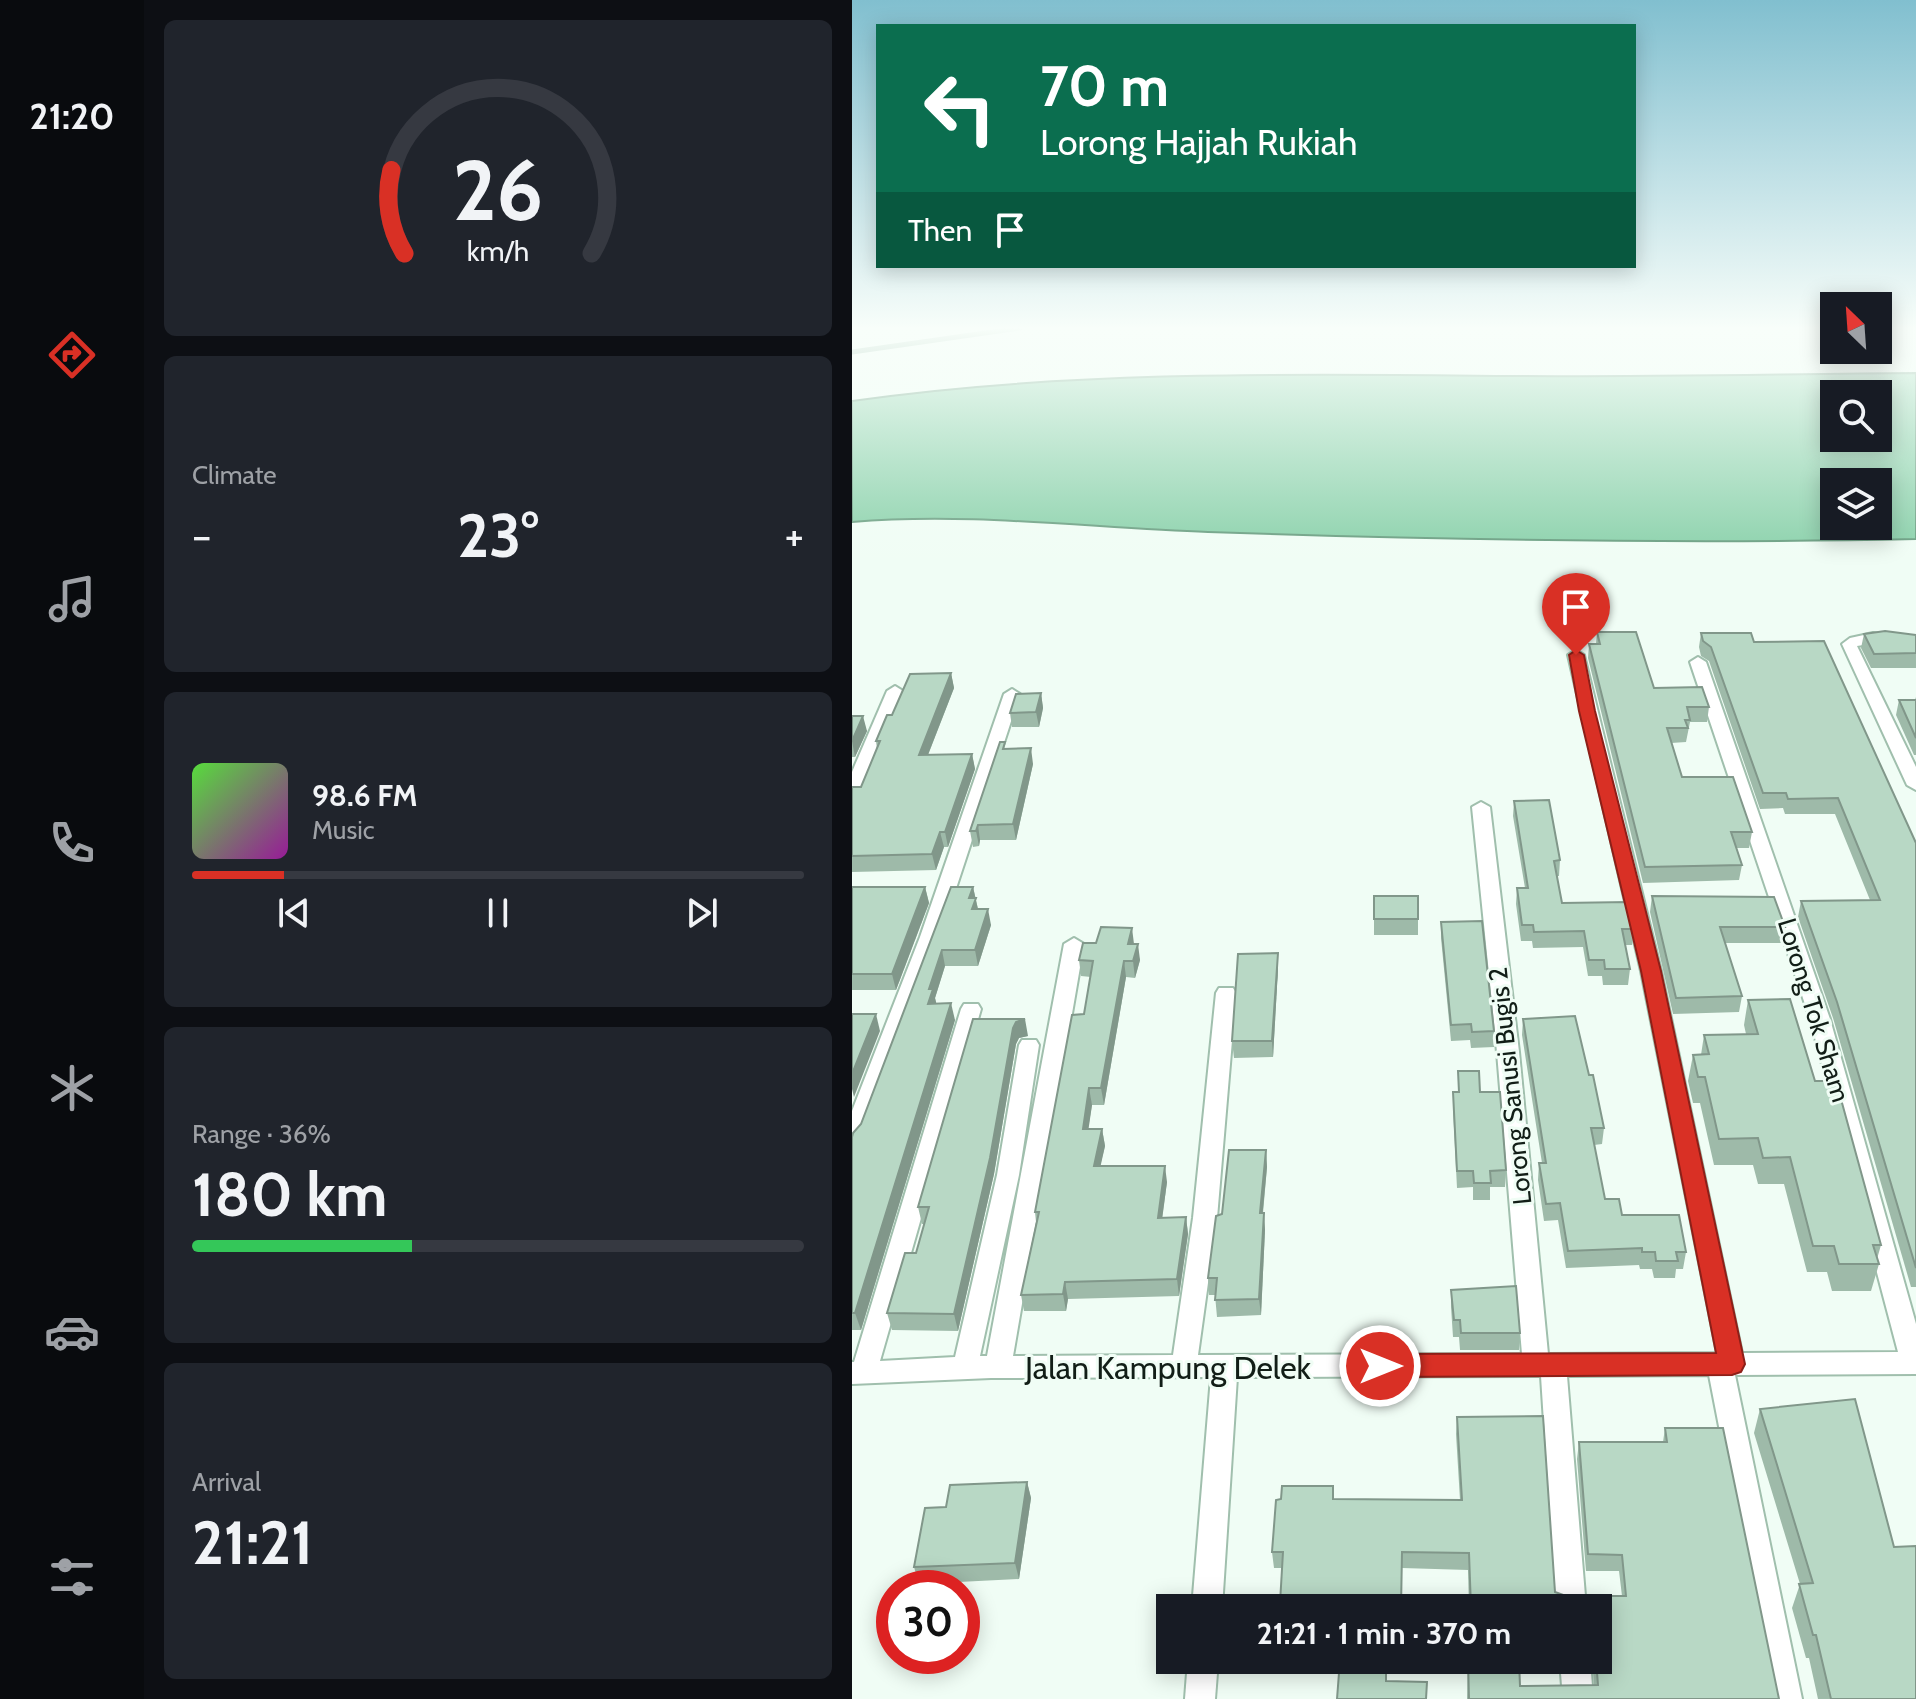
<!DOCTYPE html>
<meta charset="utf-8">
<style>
:root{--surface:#171b24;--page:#20242c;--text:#f1f3f6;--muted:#9ea1a6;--line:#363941;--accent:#d93025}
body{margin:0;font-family:Cabin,sans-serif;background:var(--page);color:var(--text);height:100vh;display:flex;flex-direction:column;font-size:30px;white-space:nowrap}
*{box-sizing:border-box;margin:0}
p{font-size:26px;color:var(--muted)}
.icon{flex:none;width:44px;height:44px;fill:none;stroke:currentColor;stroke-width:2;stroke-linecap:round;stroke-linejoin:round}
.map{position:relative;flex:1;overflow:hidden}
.sheet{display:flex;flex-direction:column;gap:20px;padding:20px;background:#0d0f14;width:708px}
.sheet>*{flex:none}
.top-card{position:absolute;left:24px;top:24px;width:760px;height:244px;border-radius:0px;box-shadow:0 4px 20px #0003;background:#0b6e4f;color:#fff;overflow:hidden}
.needle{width:52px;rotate:335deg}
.buttons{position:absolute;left:968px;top:292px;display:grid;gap:16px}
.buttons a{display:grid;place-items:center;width:72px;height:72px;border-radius:0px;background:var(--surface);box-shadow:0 4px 20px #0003;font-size:40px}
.speed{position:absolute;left:24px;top:1570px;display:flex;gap:16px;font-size:40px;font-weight:700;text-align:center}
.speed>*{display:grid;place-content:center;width:104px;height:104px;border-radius:50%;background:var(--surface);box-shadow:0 4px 20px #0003;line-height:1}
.speed .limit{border:12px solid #d22;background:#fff;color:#111}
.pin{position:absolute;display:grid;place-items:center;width:68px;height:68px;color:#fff;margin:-82px -34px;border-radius:50% 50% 50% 0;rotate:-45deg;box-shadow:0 0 8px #0007}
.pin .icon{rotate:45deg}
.me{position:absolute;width:88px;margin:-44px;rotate:90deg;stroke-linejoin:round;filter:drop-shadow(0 0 6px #0008)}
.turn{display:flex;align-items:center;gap:28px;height:168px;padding:0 32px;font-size:36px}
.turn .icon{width:104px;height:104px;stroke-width:2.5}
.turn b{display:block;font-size:56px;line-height:68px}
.then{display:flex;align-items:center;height:76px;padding:0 32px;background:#0003;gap:16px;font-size:30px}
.big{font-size:60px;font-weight:700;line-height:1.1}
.sheet .widget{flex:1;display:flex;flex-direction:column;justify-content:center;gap:12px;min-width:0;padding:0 28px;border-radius:12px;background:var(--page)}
.sheet .dial{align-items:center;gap:0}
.dial svg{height:208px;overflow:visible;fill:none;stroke:var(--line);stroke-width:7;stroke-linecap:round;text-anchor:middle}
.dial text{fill:var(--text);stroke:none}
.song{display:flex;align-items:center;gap:24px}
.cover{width:96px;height:96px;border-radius:12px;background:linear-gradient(135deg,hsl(110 70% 55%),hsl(300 70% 35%))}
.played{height:8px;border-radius:4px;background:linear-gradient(90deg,var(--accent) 15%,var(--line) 15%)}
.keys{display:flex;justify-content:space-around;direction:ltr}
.heat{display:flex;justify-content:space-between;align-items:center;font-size:44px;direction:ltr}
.charge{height:12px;border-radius:6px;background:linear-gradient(90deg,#34c759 36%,var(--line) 0)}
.trip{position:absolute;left:304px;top:1594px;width:456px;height:80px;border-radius:0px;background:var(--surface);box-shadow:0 4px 20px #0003;font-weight:700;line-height:80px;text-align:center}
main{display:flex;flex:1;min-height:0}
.menu{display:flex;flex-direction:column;width:144px;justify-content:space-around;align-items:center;background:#090b0e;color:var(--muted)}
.menu .icon{width:56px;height:56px}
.menu .selected{color:var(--accent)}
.menu b{font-size:36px;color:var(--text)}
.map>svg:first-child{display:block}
.water{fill:#88d0a9;stroke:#659b7d;stroke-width:2;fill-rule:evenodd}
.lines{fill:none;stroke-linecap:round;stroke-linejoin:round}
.stream{stroke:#659b7d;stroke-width:5}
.minor-casing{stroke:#a0bfad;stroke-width:4}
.minor{fill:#fff;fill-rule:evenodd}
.wall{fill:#9ebaa9}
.shaded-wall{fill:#81978a}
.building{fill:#b8d8c5;stroke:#81978a;stroke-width:2}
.route{fill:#d93025;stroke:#8d1f18;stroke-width:2}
.labels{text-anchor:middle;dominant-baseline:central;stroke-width:6;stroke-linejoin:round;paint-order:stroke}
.street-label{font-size:26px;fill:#121e17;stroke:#f0fdf5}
.near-street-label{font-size:32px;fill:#121e17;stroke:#f0fdf5}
</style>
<main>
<nav class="menu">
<b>21:20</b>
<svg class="icon selected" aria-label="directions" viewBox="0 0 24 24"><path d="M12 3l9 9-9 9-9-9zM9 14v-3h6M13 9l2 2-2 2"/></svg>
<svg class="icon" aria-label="music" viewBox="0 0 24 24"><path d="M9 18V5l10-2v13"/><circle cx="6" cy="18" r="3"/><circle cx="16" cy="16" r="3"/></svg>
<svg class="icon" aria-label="phone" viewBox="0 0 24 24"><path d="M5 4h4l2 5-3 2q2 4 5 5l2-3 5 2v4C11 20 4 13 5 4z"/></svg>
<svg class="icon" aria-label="climate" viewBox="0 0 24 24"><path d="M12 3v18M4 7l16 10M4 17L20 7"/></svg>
<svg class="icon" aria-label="car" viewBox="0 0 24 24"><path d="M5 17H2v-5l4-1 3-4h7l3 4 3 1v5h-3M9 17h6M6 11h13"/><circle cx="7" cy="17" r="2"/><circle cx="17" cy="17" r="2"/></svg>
<svg class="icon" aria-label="filters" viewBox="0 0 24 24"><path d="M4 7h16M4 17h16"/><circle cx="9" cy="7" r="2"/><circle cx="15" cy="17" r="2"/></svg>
</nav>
<section class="sheet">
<div class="widget dial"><svg viewBox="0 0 100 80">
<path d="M14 69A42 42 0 1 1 86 69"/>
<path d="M14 69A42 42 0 0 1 9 37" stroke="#d93025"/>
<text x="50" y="56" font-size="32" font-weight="700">26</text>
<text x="50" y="72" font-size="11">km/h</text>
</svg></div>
<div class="widget"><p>Climate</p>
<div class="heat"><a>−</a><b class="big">23°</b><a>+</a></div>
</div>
<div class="widget">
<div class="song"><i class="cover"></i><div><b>98.6 FM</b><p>Music</p></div></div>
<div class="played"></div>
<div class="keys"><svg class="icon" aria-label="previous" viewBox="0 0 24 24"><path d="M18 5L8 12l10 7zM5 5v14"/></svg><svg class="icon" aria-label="pause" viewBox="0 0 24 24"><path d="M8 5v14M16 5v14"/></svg><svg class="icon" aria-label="next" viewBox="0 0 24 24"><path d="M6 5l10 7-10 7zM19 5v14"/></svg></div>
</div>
<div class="widget"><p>Range · 36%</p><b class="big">180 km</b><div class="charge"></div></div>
<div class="widget"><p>Arrival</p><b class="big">21:21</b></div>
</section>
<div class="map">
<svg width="1064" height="1699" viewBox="0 0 1064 1699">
<rect width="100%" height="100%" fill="#f0fdf5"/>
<!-- water -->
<path class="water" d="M1064,373V539C828,544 592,540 356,532C238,528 118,512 0,522V401C217,370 440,374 659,376C794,377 929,374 1064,373ZM982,394H1026V438H982ZM982,482H1026V526H982Z"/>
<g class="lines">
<!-- stream -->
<polyline class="stream" points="0,352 168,328"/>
<defs>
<g id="minor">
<polygon points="1021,633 1064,638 1064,647 1030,642 1005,646 1064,767 1064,790 1055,785 990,644 998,638"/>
<polygon points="724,650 732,655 809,971 890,1353 1046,1352 958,1019 838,662 846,657 854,662 978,1019 1064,1324 1064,1374 883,1375 950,1699 920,1699 857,1375 715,1376 734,1608 704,1608 689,1376 385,1377 370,1608 340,1608 359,1377 139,1378 0,1384 0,1362 2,1362 109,1009 112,1004 126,1004 129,1009 28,1361 103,1357 145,1175 167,1045 170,1040 184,1040 187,1045 167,1175 128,1356 135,1356 212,944 222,938 232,944 161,1356 321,1355 341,1218 364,993 367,988 381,988 384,993 365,1218 346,1355 670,1354 645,1052 620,807 629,802 638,807 667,1052 696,1354 865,1353 789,971 716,655"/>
<polygon points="43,686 51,691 9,792 0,797 0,772 35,691"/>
<polygon points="160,689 168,694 88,937 11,1140 8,1146 0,1148 0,1111 68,937 152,694"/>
<polygon points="336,1660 366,1660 363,1699 333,1699"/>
<polygon points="708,1660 738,1660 741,1699 711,1699"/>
</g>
</defs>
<!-- minor casing -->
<use href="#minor" class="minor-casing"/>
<!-- minor -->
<use href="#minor" class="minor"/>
</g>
<!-- wall -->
<g class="wall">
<polygon points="745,632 802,688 857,707 855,722 838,722 834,742 819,743 830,777 900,832 897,848 884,848 890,865 887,880 791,883 736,658 737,644 744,644"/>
<polygon points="849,633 902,642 1064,843 1064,1287 1059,1287 981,1018 946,917 949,901 1018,900 983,814 933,814 931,808 908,809 857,661 849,656 847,647"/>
<polygon points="1012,634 1064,635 1064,668 1019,668 1009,648"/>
<polygon points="99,673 102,688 76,755 120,754 123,769 96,847 92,847 84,870 0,872 0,787 9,787 25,749 24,741 40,715"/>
<polygon points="189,693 191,708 187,727 160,727 158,713"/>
<polygon points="1064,697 1064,755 1062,755 1044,715 1047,700 1063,700"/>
<polygon points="0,716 15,731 3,757 0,757"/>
<polygon points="154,749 181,764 164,840 128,840 127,846 121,847 118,831"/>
<polygon points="662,801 708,860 707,876 705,876 710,903 782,929 780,945 773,945 778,969 776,985 751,985 750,976 736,976 731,947 681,948 680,941 669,941 664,904 665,888 673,888 661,816"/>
<polygon points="0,887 73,887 77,903 44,990 0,990"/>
<polygon points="99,887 121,887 126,909 139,925 126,966 93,966 83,998 84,1003 103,1020 9,1330 0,1330 0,1137 9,1124"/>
<rect x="522" y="896" width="44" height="39"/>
<polygon points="800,896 933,927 929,943 873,943 890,996 887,1012 821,1014 798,912"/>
<polygon points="589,922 642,1031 642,1047 619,1048 618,1040 599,1041 589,938"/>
<polygon points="244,943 282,944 288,960 283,978 274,977 252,1105 240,1105 236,1129 250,1129 253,1146 248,1166 315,1182 310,1218 334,1217 336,1234 327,1296 216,1299 214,1311 172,1311 169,1295 184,1222 183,1212 232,1014 239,977 229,976 227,960"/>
<polygon points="426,969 421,1057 382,1058 380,1041"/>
<polygon points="896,1000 963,1081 1029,1245 1025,1259 1027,1264 1019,1291 980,1291 975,1272 955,1272 932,1184 906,1184 901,1165 862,1165 848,1103 841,1103 836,1081 841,1055 849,1055 852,1035 894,1034 892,1025"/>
<polygon points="121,1019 176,1036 167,1038 164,1044 142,1174 106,1331 40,1330 35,1313 64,1253 72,1224 70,1224 66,1207"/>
<polygon points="671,1019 737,1075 752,1128 750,1144 742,1145 753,1199 770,1215 834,1252 831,1269 824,1269 823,1278 802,1278 800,1269 788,1269 787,1265 714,1268 706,1220 692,1221 686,1180 687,1163 690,1163 670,1035"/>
<polygon points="606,1071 628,1092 654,1170 653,1187 638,1187 638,1200 621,1200 621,1187 605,1188 601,1109 601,1092 606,1092"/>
<polygon points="414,1150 415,1167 411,1213 413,1230 409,1315 365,1317 363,1295 357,1295 356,1278 370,1214"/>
<polygon points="599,1290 668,1333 667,1350 608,1350 607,1337 601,1337 599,1307"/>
<polygon points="908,1409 1042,1547 1064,1546 1064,1699 966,1699 957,1658 954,1658 940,1608 948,1584 902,1433"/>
<polygon points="605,1417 703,1592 714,1596 770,1596 767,1571 734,1571 725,1459 727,1442 811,1442 813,1428 927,1699 615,1699 616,1660 707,1660 705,1665 667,1665 668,1686 742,1685 740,1660 746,1660 746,1608 617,1608 616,1570 550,1568 428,1603 430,1568 422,1568 420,1552 481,1499 608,1500 604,1434"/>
<polygon points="175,1482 179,1498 167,1579 67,1584 62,1567 94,1507"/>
<polygon points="412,1660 437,1660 436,1664 412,1664"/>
</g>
<!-- shaded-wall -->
<g class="shaded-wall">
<polygon points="99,673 102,688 70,770 67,755"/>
<polygon points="189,693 191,708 187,727 184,712"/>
<polygon points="11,716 15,731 3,757 0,741"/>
<polygon points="179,748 181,764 164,840 161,824"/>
<polygon points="120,754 123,769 96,847 93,832"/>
<polygon points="126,825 128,840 127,846 124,831"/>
<polygon points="88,832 92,847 84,870 80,854"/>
<polygon points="73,887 77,903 44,990 40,974"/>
<polygon points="121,887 127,914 120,914 117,898"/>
<polygon points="136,909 139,925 126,966 123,950"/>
<polygon points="280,928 282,944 276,944"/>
<polygon points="286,944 288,960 283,978 281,961"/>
<polygon points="90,950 93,966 83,998 85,1006 76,1004 77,989"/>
<polygon points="426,953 426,969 421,1057 420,1041"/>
<polygon points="272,961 274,977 252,1105 249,1088"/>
<polygon points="99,1003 103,1020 9,1330 3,1313"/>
<polygon points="24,1014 28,1031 2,1097 0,1089 0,1074"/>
<polygon points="173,1019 176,1036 167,1038 164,1044 142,1174 106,1331 102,1314 161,1028 164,1022"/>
<polygon points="237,1088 240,1105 234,1146 231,1129"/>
<polygon points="250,1129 253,1146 245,1182 242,1166"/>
<polygon points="414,1150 415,1167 409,1230 408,1213"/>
<polygon points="313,1166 315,1182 308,1235 306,1218"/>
<polygon points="412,1213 413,1230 409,1315 407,1299"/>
<polygon points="334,1217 336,1234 327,1296 325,1279"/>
<polygon points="213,1282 216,1299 214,1311 211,1294"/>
<polygon points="175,1482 179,1498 167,1579 163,1563"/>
</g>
<!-- building -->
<g class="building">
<polygon points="1033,631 1064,635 1064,653 1022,654 1012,634"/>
<polygon points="745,632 784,632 802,688 850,687 857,707 835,707 838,720 833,720 836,728 815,728 830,777 881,777 900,832 879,832 890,865 793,867 737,644 748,644"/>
<polygon points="849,633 899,633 902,642 972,641 1064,843 1064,1268 985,1002 949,901 1028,900 986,798 936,799 934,793 911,793 859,647 851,641"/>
<polygon points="99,673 67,755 120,754 93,832 88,832 80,854 0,856 0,787 9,787 28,741 24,741 35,715 40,715 58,674"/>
<polygon points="189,693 184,712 158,713 164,694"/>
<polygon points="1047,700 1064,700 1064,738"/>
<polygon points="0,716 11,716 0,741"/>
<polygon points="148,742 153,742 151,749 179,748 161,824 126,825 124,831 118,831"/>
<polygon points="697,800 708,860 702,861 710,903 776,902 782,929 770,929 778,969 753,969 752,960 737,960 732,931 682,932 681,925 670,925 665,888 676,888 662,801"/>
<polygon points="0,887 73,887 40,974 0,974"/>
<polygon points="99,887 121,887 117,898 124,898 120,909 136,909 123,950 90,950 77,989 81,989 76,1004 99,1003 3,1313 0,1313 0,1137 1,1133 9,1124"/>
<rect x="522" y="896" width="44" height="23"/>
<polygon points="800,896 922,897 933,927 868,927 890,996 824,998"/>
<polygon points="630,921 642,1031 620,1032 619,1024 599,1025 589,922"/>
<polygon points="249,927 280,928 276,944 286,944 281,961 272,961 249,1088 237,1088 231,1129 250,1129 242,1166 313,1166 306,1218 334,1217 325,1279 213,1282 211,1294 169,1295 187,1212 183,1212 220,1015 232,1014 241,961 227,960 231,943 244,943"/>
<polygon points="426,953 420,1041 380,1041 386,954"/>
<polygon points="938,999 963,1081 984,1081 1029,1245 1021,1245 1027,1264 987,1264 982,1246 961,1246 938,1157 911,1158 906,1138 867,1139 853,1077 846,1077 841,1055 857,1054 852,1035 906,1034 896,1000"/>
<polygon points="0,1014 24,1014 0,1074"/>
<polygon points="723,1016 737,1075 741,1075 752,1128 739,1128 753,1199 767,1199 770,1215 827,1215 834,1252 824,1252 826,1261 804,1261 803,1252 790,1252 790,1248 716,1251 708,1203 694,1204 687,1163 694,1163 671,1019"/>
<polygon points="121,1019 173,1019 164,1022 161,1028 138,1158 102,1314 35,1313 53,1253 64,1253 77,1207 66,1207"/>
<polygon points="606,1071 627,1071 628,1092 648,1092 654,1170 638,1171 639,1183 622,1183 621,1171 605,1171 601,1092 607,1092"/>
<polygon points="377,1150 414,1150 408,1213 412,1213 407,1299 363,1300 365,1278 356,1278 364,1216 370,1214"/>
<polygon points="664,1286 668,1333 609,1333 608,1320 602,1320 599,1290"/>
<polygon points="1003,1399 1042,1547 1064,1546 1064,1699 979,1699 964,1635 961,1635 947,1584 961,1583 908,1409"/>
<polygon points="691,1416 703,1592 714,1596 774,1596 770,1555 736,1554 727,1442 815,1442 813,1428 871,1428 927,1699 617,1699 616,1660 667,1660 668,1686 746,1685 744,1660 746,1660 746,1608 619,1608 617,1553 550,1552 549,1608 414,1608 414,1604 428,1603 431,1552 420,1552 424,1500 429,1499 430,1486 481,1486 481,1499 610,1500 605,1417"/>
<polygon points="175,1482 163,1563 62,1567 73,1508 94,1507 98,1485"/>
<polygon points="488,1660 534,1660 534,1681 575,1682 574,1699 485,1699"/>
</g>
<!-- sky -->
<linearGradient id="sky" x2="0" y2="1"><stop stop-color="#81bfcf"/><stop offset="0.58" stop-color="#f8fefa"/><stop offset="1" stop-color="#f8fefa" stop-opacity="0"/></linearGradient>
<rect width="1064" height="566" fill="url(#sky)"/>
<!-- route -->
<polygon class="route" points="724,650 732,655 743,711 809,971 893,1364 889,1372 880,1375 528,1377 519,1373 515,1366 519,1358 528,1354 864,1353 789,971 727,711 717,655"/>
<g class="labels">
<!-- street labels -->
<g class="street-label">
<text transform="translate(962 1010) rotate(73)">Lorong Tok Sham</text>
<text transform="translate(658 1086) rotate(-96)">Lorong Sanusi Bugis 2</text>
</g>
<!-- near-street labels -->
<g class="near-street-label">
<text x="316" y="1367">Jalan Kampung Delek</text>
</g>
</g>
</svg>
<div class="buttons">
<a><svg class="needle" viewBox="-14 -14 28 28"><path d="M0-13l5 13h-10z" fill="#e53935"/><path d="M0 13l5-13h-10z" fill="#9ea1a6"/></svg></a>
<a><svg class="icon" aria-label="search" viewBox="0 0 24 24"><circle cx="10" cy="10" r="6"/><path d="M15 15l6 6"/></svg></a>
<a><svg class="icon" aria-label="layers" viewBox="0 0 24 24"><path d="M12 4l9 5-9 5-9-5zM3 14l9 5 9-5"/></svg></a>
</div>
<div class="speed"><div class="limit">30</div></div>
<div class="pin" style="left:724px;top:655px;background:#d93025"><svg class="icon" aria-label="arrive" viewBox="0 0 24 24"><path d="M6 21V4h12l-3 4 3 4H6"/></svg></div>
<svg class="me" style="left:528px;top:1366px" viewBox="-20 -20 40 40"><circle r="17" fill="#d93025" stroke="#fff" stroke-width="3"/><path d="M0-11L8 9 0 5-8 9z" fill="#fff"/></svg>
<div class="trip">21:21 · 1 min · 370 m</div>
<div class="top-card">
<div class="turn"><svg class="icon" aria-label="left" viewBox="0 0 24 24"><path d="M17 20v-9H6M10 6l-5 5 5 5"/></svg><div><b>70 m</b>Lorong Hajjah Rukiah</div></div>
<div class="then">Then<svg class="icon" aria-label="arrive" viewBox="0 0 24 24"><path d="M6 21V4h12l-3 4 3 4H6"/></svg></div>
</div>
</div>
</main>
